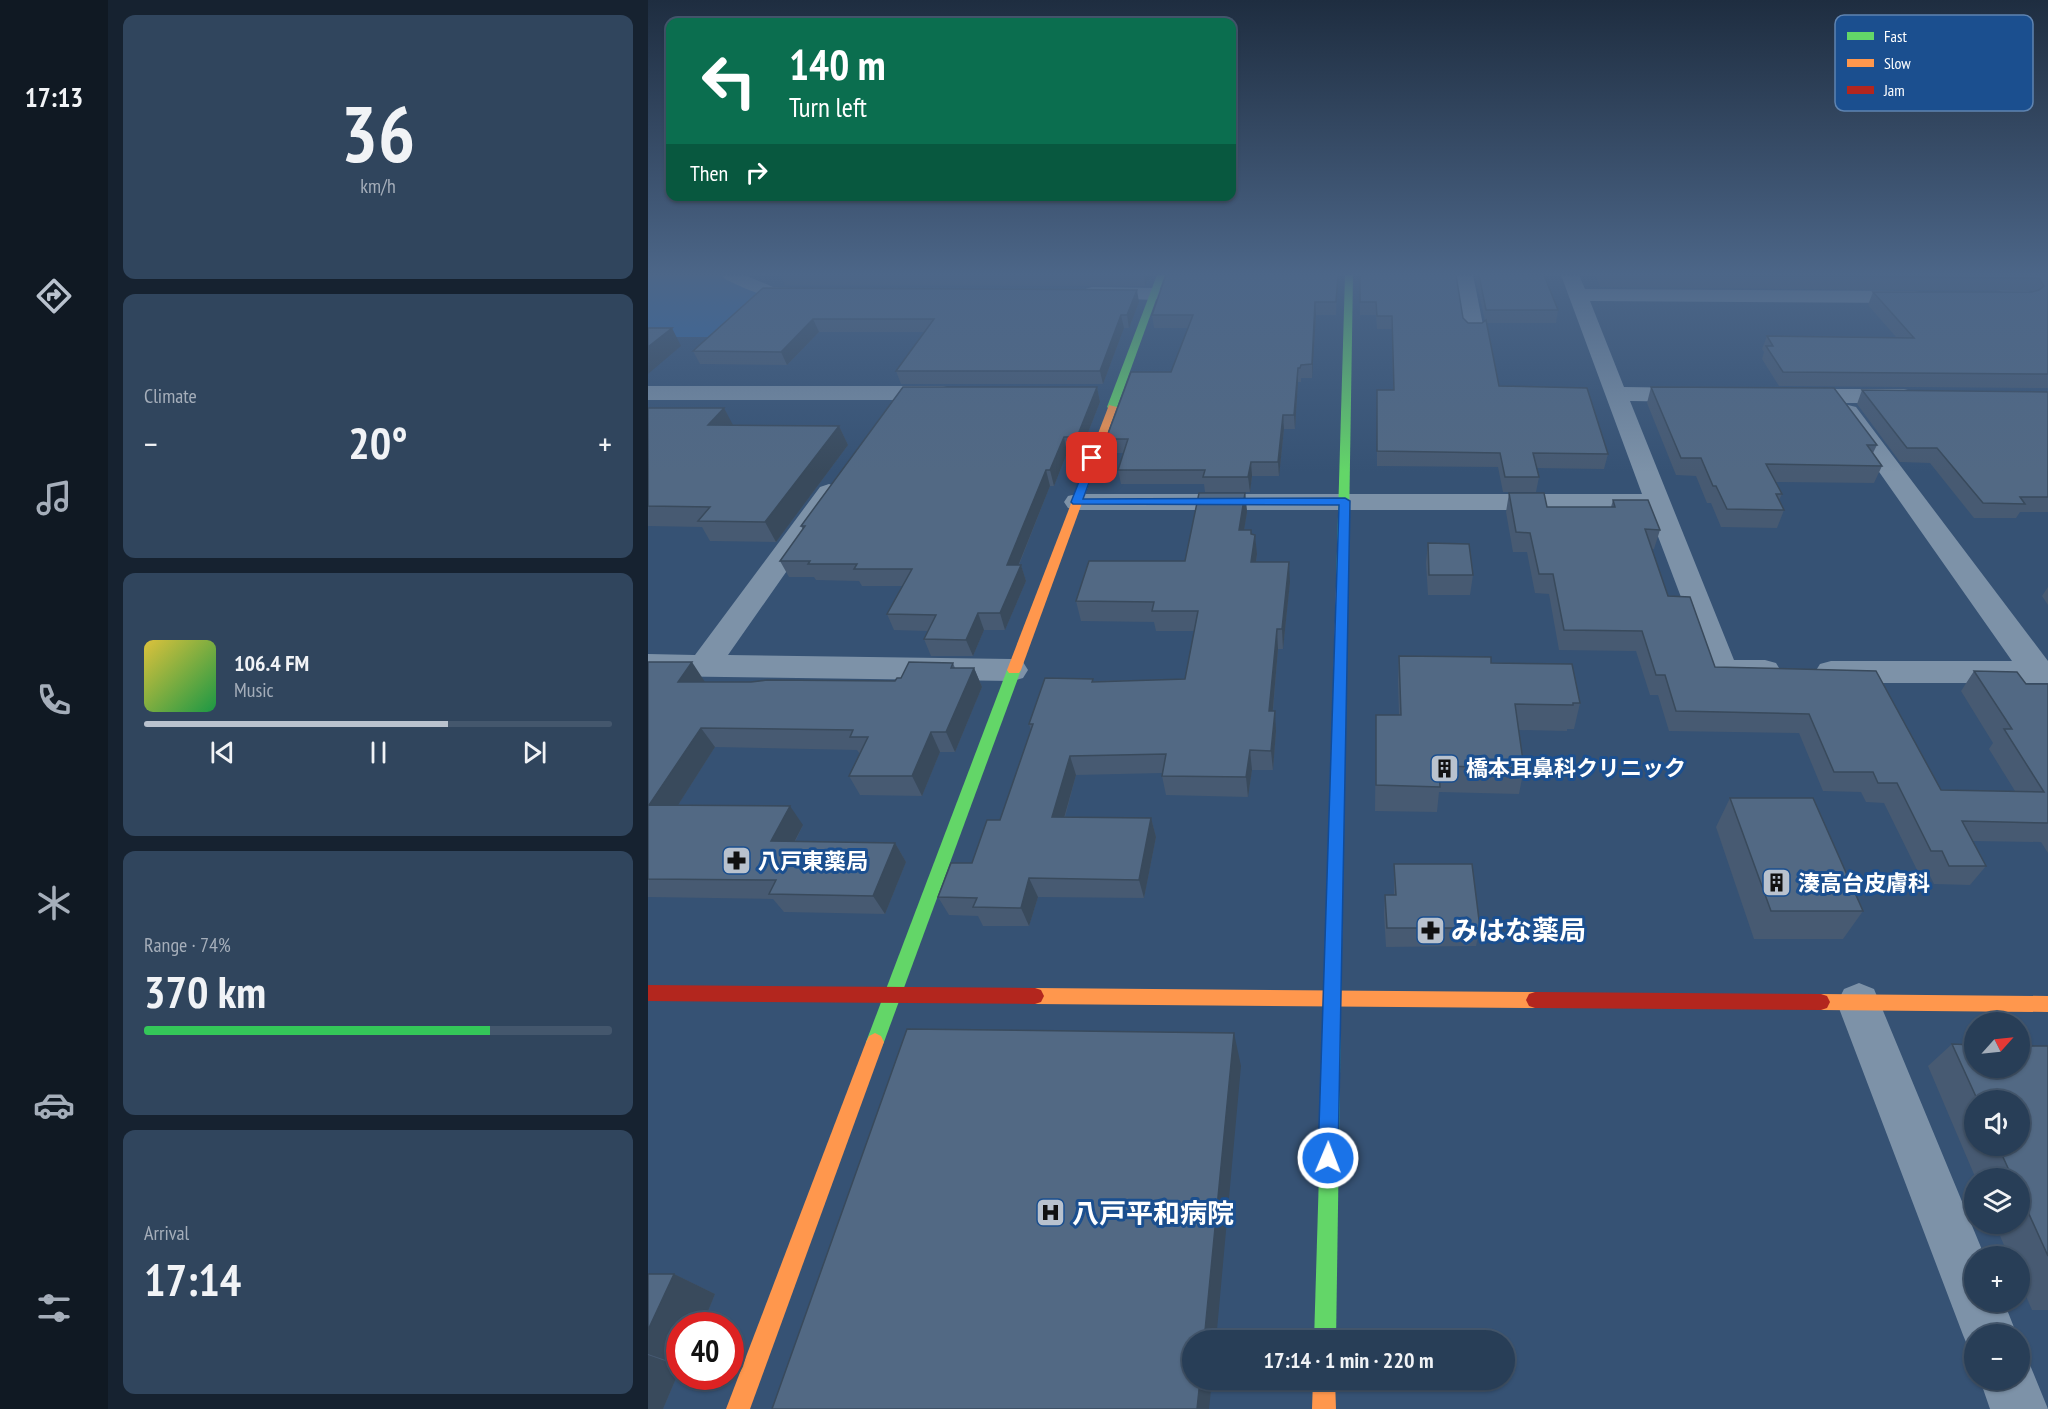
<!DOCTYPE html>
<meta charset="utf-8">
<style>
:root{--surface:#283e57;--page:#30455d;--text:#f1f3f6;--muted:#a5aeba;--line:#44576d;--accent:#b9c2ce}
body{margin:0;font-family:"PT Sans Narrow","Noto Sans JP",sans-serif;background:var(--page);color:var(--text);height:100vh;display:flex;flex-direction:column;font-size:22px;white-space:nowrap}
*{box-sizing:border-box;margin:0}
p{font-size:20px;color:var(--muted)}
.icon{flex:none;width:33px;height:33px;fill:none;stroke:currentColor;stroke-width:2;stroke-linecap:round;stroke-linejoin:round}
.map{position:relative;flex:1;overflow:hidden}
.drawer{display:flex;flex-direction:column;gap:15px;padding:15px;background:#162230;width:540px}
.drawer>*{flex:none}
.top-card{position:absolute;left:18px;top:18px;width:570px;height:183px;border-radius:12px;box-shadow:0 2px 4px #0004,0 0 0 2px var(--line);background:#0b6e4f;color:#fff;overflow:hidden}
.needle{width:39px;rotate:63deg}
.fabs{position:absolute;left:1316px;top:1012px;display:grid;gap:12px}
.fabs a{display:grid;place-items:center;width:66px;height:66px;border-radius:50%;background:var(--surface);box-shadow:0 2px 4px #0004,0 0 0 2px var(--line);font-size:30px}
.speed{position:absolute;left:18px;top:1312px;display:flex;gap:12px;font-size:30px;font-weight:700;text-align:center}
.speed>*{display:grid;place-content:center;width:78px;height:78px;border-radius:50%;background:var(--surface);box-shadow:0 2px 4px #0004,0 0 0 2px var(--line);line-height:1}
.speed .limit{border:9px solid #d22;background:#fff;color:#111}
.pin{position:absolute;display:grid;place-items:center;width:51px;height:51px;color:#fff;margin:-26px;border-radius:12px;box-shadow:0 3px 9px #0006}
.me{position:absolute;width:66px;margin:-33px;rotate:1deg;stroke-linejoin:round;filter:drop-shadow(0 0 4px #0008)}
.turn{display:flex;align-items:center;gap:21px;height:126px;padding:0 24px;font-size:27px}
.turn .icon{width:78px;height:78px;stroke-width:2.5}
.turn b{display:block;font-size:42px;line-height:51px}
.then{display:flex;align-items:center;height:57px;padding:0 24px;background:#0003;gap:12px;font-size:22px}
.big{font-size:45px;font-weight:700;line-height:1.1}
.drawer .widget{flex:1;display:flex;flex-direction:column;justify-content:center;gap:9px;min-width:0;padding:0 21px;border-radius:12px;background:var(--page)}
.drawer .dial{align-items:center;gap:0}
.dial b{font-size:78px;line-height:1}
.song{display:flex;align-items:center;gap:18px}
.cover{width:72px;height:72px;border-radius:9px;background:linear-gradient(135deg,hsl(50 70% 55%),hsl(140 70% 35%))}
.played{height:6px;border-radius:3px;background:linear-gradient(90deg,var(--accent) 65%,var(--line) 65%)}
.keys{display:flex;justify-content:space-around;direction:ltr}
.heat{display:flex;justify-content:space-between;align-items:center;font-size:33px;direction:ltr}
.charge{height:9px;border-radius:4px;background:linear-gradient(90deg,#34c759 74%,var(--line) 0)}
.trip{position:absolute;left:534px;top:1330px;width:333px;height:60px;border-radius:30px;background:var(--surface);box-shadow:0 2px 4px #0004,0 0 0 2px var(--line);font-weight:700;line-height:60px;text-align:center}
main{display:flex;flex:1;min-height:0}
.tabs{display:flex;flex-direction:column;width:108px;justify-content:space-around;align-items:center;background:#101923;color:var(--muted)}
.tabs .icon{width:42px;height:42px}
.tabs .current{color:var(--accent)}
.tabs b{font-size:27px;color:var(--text)}
.map>svg:first-child{display:block}
.green{fill:#2f66a5}
.lines{fill:none;stroke-linecap:round;stroke-linejoin:round}
.street{fill:#7d92a8;fill-rule:evenodd}
.fast{fill:#63d668;fill-rule:evenodd}
.slow{fill:#ff974d;fill-rule:evenodd}
.jam{fill:#b3261e;fill-rule:evenodd}
.wall{fill:#475a72;fill-rule:evenodd}
.shaded-wall{fill:#394a5c}
.building{fill:#526984;stroke:#394a5c;stroke-width:1.5}
.route{fill:#1a73e8;stroke:#114b97;stroke-width:1.5}
.labels{text-anchor:middle;dominant-baseline:central;stroke-width:6;stroke-linejoin:round;paint-order:stroke}
.poi-label{font-size:22px;font-weight:bold;fill:#fff;stroke:#1b4f8f;text-anchor:start}
.near-poi-label{font-size:27px;font-weight:bold;fill:#fff;stroke:#1b4f8f;text-anchor:start}
.key{fill:#1b4f8f;stroke:#5f84b1;stroke-width:1.5}
.key-label{font-size:16px;fill:#fff}
</style>
<main>
<nav class="tabs">
<b>17:13</b>
<svg class="icon current" aria-label="directions" viewBox="0 0 24 24"><path d="M12 3l9 9-9 9-9-9zM9 14v-3h6M13 9l2 2-2 2"/></svg>
<svg class="icon" aria-label="music" viewBox="0 0 24 24"><path d="M9 18V5l10-2v13"/><circle cx="6" cy="18" r="3"/><circle cx="16" cy="16" r="3"/></svg>
<svg class="icon" aria-label="phone" viewBox="0 0 24 24"><path d="M5 4h4l2 5-3 2q2 4 5 5l2-3 5 2v4C11 20 4 13 5 4z"/></svg>
<svg class="icon" aria-label="climate" viewBox="0 0 24 24"><path d="M12 3v18M4 7l16 10M4 17L20 7"/></svg>
<svg class="icon" aria-label="car" viewBox="0 0 24 24"><path d="M5 17H2v-5l4-1 3-4h7l3 4 3 1v5h-3M9 17h6M6 11h13"/><circle cx="7" cy="17" r="2"/><circle cx="17" cy="17" r="2"/></svg>
<svg class="icon" aria-label="filters" viewBox="0 0 24 24"><path d="M4 7h16M4 17h16"/><circle cx="9" cy="7" r="2"/><circle cx="15" cy="17" r="2"/></svg>
</nav>
<section class="drawer">
<div class="widget dial"><b>36</b><p>km/h</p></div>
<div class="widget"><p>Climate</p>
<div class="heat"><a>−</a><b class="big">20°</b><a>+</a></div>
</div>
<div class="widget">
<div class="song"><i class="cover"></i><div><b>106.4 FM</b><p>Music</p></div></div>
<div class="played"></div>
<div class="keys"><svg class="icon" aria-label="previous" viewBox="0 0 24 24"><path d="M18 5L8 12l10 7zM5 5v14"/></svg><svg class="icon" aria-label="pause" viewBox="0 0 24 24"><path d="M8 5v14M16 5v14"/></svg><svg class="icon" aria-label="next" viewBox="0 0 24 24"><path d="M6 5l10 7-10 7zM19 5v14"/></svg></div>
</div>
<div class="widget"><p>Range · 74%</p><b class="big">370 km</b><div class="charge"></div></div>
<div class="widget"><p>Arrival</p><b class="big">17:14</b></div>
</section>
<div class="map">
<svg width="1400" height="1409" viewBox="0 0 1400 1409">
<rect width="100%" height="100%" fill="#365274"/>
<!-- green -->
<polygon class="green" points="0,275 83,275 122,293 75,337 0,337"/>
<g class="lines">
<!-- street -->
<g class="street">
<path d="M74,275H97L125,287L165,289L167,293L165,297C131,305 106,293 77,279Z"/>
<polygon points="807,275 825,275 836,330 833,334 819,334 816,330"/>
<path d="M913,275H931L937,289L1267,291L1274,293L1277,297L1274,301L1267,303L942,301L976,387L1046,388L1054,390L1057,395L1054,400L1046,402L982,401L1086,660H1117L1128,663L1133,671L1128,679C1109,684 1083,684 1064,679L1000,510H429L420,508L416,502L420,496L429,494H994Z"/>
<polygon points="1325,275 1348,275 1400,301 1400,315 1328,279"/>
<polygon points="444,287 506,288 513,290 515,294 513,298 506,300 437,297 435,293 437,289"/>
<polygon points="0,386 295,386 303,388 306,393 303,398 295,400 0,400"/>
<polygon points="1149,389 1256,389 1264,391 1267,396 1264,401 1256,403 1149,403 1141,401 1138,396 1141,391"/>
<polygon points="1200,405 1208,407 1400,661 1400,683 1183,683 1172,680 1167,672 1172,664 1183,661 1364,661 1189,412 1192,407"/>
<polygon points="181,484 190,487 194,492 80,655 364,659 375,662 380,670 375,678 364,681 0,676 0,654 47,655 172,487"/>
<polygon points="1211,983 1226,989 1337,1257 1326,1257 1326,1302 1356,1302 1369,1335 1326,1335 1326,1356 1323,1354 1315,1335 1189,1003 1196,989"/>
<polygon points="1371,1356 1380,1360 1400,1409 1342,1409 1332,1380 1371,1380"/>
</g>
<!-- fast -->
<g class="fast">
<polygon points="509,275 517,275 469,407 461,409 459,407"/>
<polygon points="697,275 705,275 700,586 694,590 688,586"/>
<polygon points="366,665 373,670 236,1042 233,1048 227,1051 221,1048 218,1042 359,670"/>
<polygon points="686,933 692,936 694,941 688,1341 666,1341 678,941 680,936"/>
</g>
<!-- slow -->
<g class="slow">
<polygon points="461,405 469,407 373,670 371,673 361,673 359,670"/>
<polygon points="694,582 700,586 694,941 692,946 686,949 680,946 678,941 688,586"/>
<polygon points="387,988 887,992 893,994 896,1000 893,1006 887,1008 387,1004 381,1002 378,996 381,990"/>
<polygon points="1173,994 1400,996 1400,1012 1173,1010 1167,1008 1164,1002 1167,996"/>
<polygon points="227,1033 233,1036 236,1042 102,1409 78,1409 218,1042 221,1036"/>
<polygon points="665,1380 687,1380 688,1409 664,1409"/>
</g>
<!-- jam -->
<g class="jam">
<polygon points="0,985 387,988 393,990 396,996 393,1002 387,1004 0,1001"/>
<polygon points="887,992 1173,994 1179,996 1182,1002 1179,1008 1173,1010 887,1008 881,1006 878,1000 881,994"/>
</g>
</g>
<!-- wall -->
<g class="wall">
<polygon points="132,275 502,275 497,286 137,285"/>
<polygon points="518,275 690,275 688,315 668,315 664,378 653,378 653,382 650,382 647,429 636,429 631,476 604,476 602,492 557,492 556,484 473,484 470,470 475,453 461,453 458,439 523,372 540,328 506,328 504,315"/>
<polygon points="712,275 815,318 820,323 834,323 837,321 827,275 896,275 910,310 908,323 838,323 851,386 960,454 956,469 889,468 891,477 888,492 855,492 850,467 729,466 729,390 745,390 744,329 729,329 728,315 712,315"/>
<polygon points="947,275 1400,275 1400,388 1131,386 1114,359 1116,352 1114,349 1119,336 1248,337 1220,305 1225,292 1385,292 1384,291 952,287"/>
<polygon points="115,288 491,302 481,328 476,328 455,384 253,384 248,371 277,332 171,332 139,365 52,364 45,351"/>
<polygon points="449,387 452,402 432,453 419,453 406,486 402,486 371,565 373,565 378,581 357,630 336,630 325,656 283,656 276,639 280,631 246,630 239,614 255,586 214,586 211,581 168,580 166,577 141,577 132,561 155,530 153,526"/>
<polygon points="1003,387 1229,445 1225,453 1234,466 1226,483 1127,482 1134,494 1131,500 1136,510 1129,528 1073,527 1063,503 1059,503 1048,476 1028,475 999,403"/>
<polygon points="1214,390 1400,392 1400,512 1372,512 1368,518 1326,518 1282,463 1252,462 1209,404"/>
<polygon points="0,408 76,408 84,425 191,426 200,445 128,542 62,541 54,527 0,526"/>
<polygon points="597,493 599,512 596,530 604,535 609,554 608,562 642,582 635,649 630,649 625,711 628,731 625,770 604,770 600,797 518,795 514,776 514,773 428,775 417,817 503,818 508,837 496,898 390,897 381,926 335,926 330,916 301,915 290,897 324,863 352,820 383,730 381,724 445,679 445,681 537,679 546,631 508,631 506,622 433,621 428,601 537,561"/>
<polygon points="861,493 899,507 963,507 965,500 1012,530 1006,549 1004,549 1020,596 1067,667 1228,671 1293,790 1367,791 1341,749 1345,743 1313,691 1326,671 1378,684 1400,684 1400,853 1393,842 1324,841 1338,866 1322,885 1286,884 1279,870 1269,870 1236,803 1218,802 1213,792 1175,791 1151,733 1021,731 1010,695 1002,695 988,651 911,650 901,594 887,593 879,552 865,552 858,512"/>
<polygon points="780,543 825,575 822,595 780,595 778,563"/>
<polygon points="1400,587 1400,605 1394,596"/>
<polygon points="751,656 843,663 932,703 926,729 919,729 919,731 871,730 876,768 871,794 791,792 789,812 727,811 728,715 751,715 750,682"/>
<polygon points="0,662 57,682 247,681 253,678 305,663 307,668 326,668 334,687 307,752 292,752 274,796 212,795 201,776 212,754 209,750 67,747 30,805 155,825 147,842 247,843 258,862 237,914 136,912 125,899 0,897"/>
<polygon points="1082,798 1215,911 1195,939 1106,939 1068,827"/>
<polygon points="746,864 832,928 828,946 738,947 736,914 737,895 746,895"/>
<path d="M1304,1044L1400,1046V1310H1384L1371,1280V1257H1361L1347,1224H1371V1179H1328L1280,1066ZM1326,1101H1371V1146H1326Z"/>
<polygon points="0,1274 26,1274 67,1294 54,1326 32,1326 32,1369 15,1409 0,1409"/>
</g>
<!-- shaded-wall -->
<g class="shaded-wall">
<polygon points="496,275 502,275 497,286"/>
<polygon points="489,290 491,302 481,328 479,315"/>
<polygon points="667,302 668,315 664,378 664,364"/>
<polygon points="473,315 476,328 455,384 452,371"/>
<polygon points="165,319 171,332 139,365 133,352"/>
<polygon points="24,328 33,346 0,374 0,347"/>
<polygon points="650,368 650,382 647,429 646,415"/>
<polygon points="449,387 452,402 432,453 429,437"/>
<polygon points="76,408 86,427 60,425"/>
<polygon points="635,415 636,429 631,476 630,462"/>
<polygon points="191,426 200,445 128,542 117,522"/>
<polygon points="416,437 419,453 406,486 402,470"/>
<polygon points="603,462 604,476 602,492 600,477"/>
<polygon points="398,470 402,486 364,581 359,565"/>
<polygon points="597,493 599,512 593,549 591,530"/>
<polygon points="603,530 605,548 607,535 609,554 605,581 603,562"/>
<polygon points="641,562 642,582 635,649 634,629"/>
<polygon points="373,565 378,581 357,630 352,613"/>
<polygon points="330,613 336,630 325,656 318,640"/>
<polygon points="629,629 630,649 623,731 621,711"/>
<polygon points="44,662 57,682 30,682"/>
<polygon points="326,668 334,687 307,752 298,732"/>
<polygon points="627,711 628,731 625,770 623,751"/>
<polygon points="53,728 67,747 18,824 1,805"/>
<polygon points="283,732 292,752 274,796 264,776"/>
<polygon points="602,750 604,770 600,797 598,777"/>
<polygon points="422,756 428,775 411,836 404,817"/>
<polygon points="142,806 155,825 137,860 123,841"/>
<polygon points="503,818 508,837 496,898 491,880"/>
<polygon points="247,843 258,862 237,914 225,896"/>
<polygon points="381,878 390,897 381,926 373,908"/>
<polygon points="586,1033 593,1066 568,1341 556,1341"/>
<polygon points="26,1274 67,1294 54,1326 32,1326 32,1365 0,1354 0,1330"/>
<polygon points="0,1355 32,1366 32,1369 15,1409 0,1409"/>
<polygon points="552,1380 564,1380 561,1409 549,1409"/>
</g>
<!-- building -->
<g class="building">
<polygon points="518,275 690,275 688,302 667,302 664,364 653,365 652,368 650,368 646,415 635,415 630,462 603,462 600,477 555,477 557,470 470,470 480,439 458,439 483,372 523,372 545,315 504,315"/>
<polygon points="712,275 808,275 815,318 820,323 834,323 838,320 851,386 939,388 960,454 885,453 891,477 857,477 852,453 729,451 729,390 746,390 744,316 729,316 728,302 712,302"/>
<polygon points="831,275 896,275 910,310 838,310"/>
<polygon points="1002,275 1400,275 1400,374 1135,372 1118,346 1125,346 1119,336 1266,338 1225,292 1384,292 1391,290 1396,286 1391,278"/>
<polygon points="115,288 489,290 479,315 473,315 452,371 248,371 286,319 165,319 133,352 45,351"/>
<polygon points="0,328 24,328 0,347"/>
<polygon points="255,387 449,387 429,437 416,437 402,470 398,470 359,565 373,565 352,613 330,613 318,640 276,639 288,615 239,614 264,569 206,569 209,564 160,564 162,561 132,561 157,526 153,526"/>
<polygon points="1003,387 1186,388 1229,445 1219,445 1234,466 1118,464 1134,494 1128,494 1136,510 1079,509 1068,486 1065,486 1053,458 1033,458"/>
<polygon points="1214,390 1400,392 1400,497 1372,497 1377,504 1335,503 1289,448 1259,448"/>
<polygon points="0,408 76,408 60,425 191,426 117,522 50,521 62,507 0,506"/>
<polygon points="551,493 597,493 591,530 603,530 603,534 607,535 603,562 641,562 634,629 629,629 621,711 627,711 623,751 602,750 598,777 514,776 518,754 422,756 404,817 503,818 491,880 381,878 373,908 325,907 329,898 290,897 303,863 324,863 339,820 352,820 385,724 381,724 397,678 445,679 444,682 537,679 550,611 504,611 506,602 428,601 441,561 537,561"/>
<polygon points="861,493 896,493 899,507 967,507 965,500 1000,500 1012,530 997,529 1020,596 1042,597 1067,667 1228,671 1293,790 1396,792 1356,729 1364,729 1326,671 1369,672 1378,684 1400,684 1400,823 1314,821 1338,866 1301,866 1294,851 1283,851 1249,783 1230,783 1225,772 1186,772 1161,714 1028,711 1017,675 1008,675 994,631 916,630 905,574 891,574 882,533 868,532"/>
<polygon points="780,543 821,544 825,575 781,575"/>
<polygon points="751,656 843,657 843,663 924,664 932,703 925,703 925,705 867,704 876,768 791,766 792,787 728,785 728,715 753,715"/>
<polygon points="0,662 44,662 30,682 103,682 119,680 247,681 249,678 253,678 261,662 305,663 303,668 326,668 298,732 283,732 264,776 201,776 220,737 202,737 205,730 53,728 1,805 142,806 123,841 247,843 225,896 121,894 128,880 0,879"/>
<polygon points="1082,798 1165,798 1215,911 1123,911"/>
<polygon points="746,864 824,864 832,928 739,928 737,895 748,895"/>
<polygon points="259,1029 586,1033 556,1341 544,1341 544,1380 552,1380 549,1409 124,1409"/>
<polygon points="1304,1044 1326,1045 1326,1068 1371,1068 1371,1046 1400,1046 1400,1256 1371,1192 1371,1179 1365,1179 1350,1146 1371,1146 1371,1101 1330,1101"/>
<polygon points="0,1274 26,1274 0,1330"/>
</g>
<!-- sky -->
<linearGradient id="sky" x2="0" y2="1"><stop stop-color="#1e2d40"/><stop offset="0.58" stop-color="#4c6688"/><stop offset="1" stop-color="#4c6688" stop-opacity="0"/></linearGradient>
<rect width="1400" height="472" fill="url(#sky)"/>
<!-- route -->
<polygon class="route" points="441,456 450,458 435,499 697,498 702,501 690,1158 688,1165 680,1168 673,1165 670,1158 691,505 425,504 423,502"/>
<!-- icons -->
<defs>
<symbol id="building-square" viewBox="-11 -11 22 22"><rect x="-9" y="-9" width="18" height="18" rx="4" fill="#b9c2ce" stroke="#1b4f8f"/><path d="M-4-6H4V6H1V3H-1V6H-4ZM-2.5-4.3h1.7v1.8h-1.7ZM.8-4.3h1.7v1.8H.8ZM-2.5-1h1.7V.8h-1.7ZM.8-1h1.7V.8H.8Z" fill="#111"/></symbol>
<symbol id="pharmacy-square" viewBox="-11 -11 22 22"><rect x="-9" y="-9" width="18" height="18" rx="4" fill="#b9c2ce" stroke="#1b4f8f"/><path d="M-2-6h4v4h4v4h-4v4h-4v-4h-4v-4h4Z" fill="#111"/></symbol>
<symbol id="hospital-square" viewBox="-11 -11 22 22"><rect x="-9" y="-9" width="18" height="18" rx="4" fill="#b9c2ce" stroke="#1b4f8f"/><path d="M-5-5h3v3.5h4V-5h3V5h-3V1.5h-4V5h-3Z" fill="#111"/></symbol>
</defs>
<g fill-rule="evenodd">
<use href="#building-square" x="780" y="752" width="33" height="33"/>
<use href="#pharmacy-square" x="72" y="844" width="33" height="33"/>
<use href="#building-square" x="1112" y="866" width="33" height="33"/>
<use href="#pharmacy-square" x="766" y="914" width="33" height="33"/>
<use href="#hospital-square" x="386" y="1196" width="33" height="33"/>
</g>
<g class="labels">
<!-- poi labels -->
<g class="poi-label">
<text x="818" y="768">橋本耳鼻科クリニック</text>
<text x="110" y="861">八戸東薬局</text>
<text x="1150" y="883">湊高台皮膚科</text>
</g>
<!-- near-poi labels -->
<g class="near-poi-label">
<text x="803" y="930">みはな薬局</text>
<text x="424" y="1213">八戸平和病院</text>
</g>
</g>
<!-- legend -->
<rect x="1187" y="15" width="198" height="96" rx="9" class="key"/>
<rect x="1199" y="32" width="27" height="8" fill="#63d668"/>
<rect x="1199" y="59" width="27" height="8" fill="#ff974d"/>
<rect x="1199" y="86" width="27" height="8" fill="#b3261e"/>
<g class="key-label">
<text x="1236" y="42">Fast</text>
<text x="1236" y="69">Slow</text>
<text x="1236" y="96">Jam</text>
</g>
</svg>
<div class="fabs">
<a><svg class="needle" viewBox="-14 -14 28 28"><path d="M0-13l5 13h-10z" fill="#e53935"/><path d="M0 13l5-13h-10z" fill="#a5aeba"/></svg></a>
<a><svg class="icon" aria-label="sound" viewBox="0 0 24 24"><path d="M4 9h4l5-4v14l-5-4H4zM17 9q2 3 0 6"/></svg></a>
<a><svg class="icon" aria-label="layers" viewBox="0 0 24 24"><path d="M12 4l9 5-9 5-9-5zM3 14l9 5 9-5"/></svg></a>
<a>+</a>
<a>−</a>
</div>
<div class="speed"><div class="limit">40</div></div>
<div class="pin" style="left:444px;top:458px;background:#d93025"><svg class="icon" aria-label="arrive" viewBox="0 0 24 24"><path d="M6 21V4h12l-3 4 3 4H6"/></svg></div>
<svg class="me" style="left:680px;top:1158px" viewBox="-20 -20 40 40"><circle r="17" fill="#1a73e8" stroke="#fff" stroke-width="3"/><path d="M0-11L8 9 0 5-8 9z" fill="#fff"/></svg>
<div class="trip">17:14 · 1 min · 220 m</div>
<div class="top-card">
<div class="turn"><svg class="icon" aria-label="left" viewBox="0 0 24 24"><path d="M17 20v-9H6M10 6l-5 5 5 5"/></svg><div><b>140 m</b>Turn left</div></div>
<div class="then">Then<svg class="icon" aria-label="right" viewBox="0 0 24 24"><path d="M7 20v-9h11M14 6l5 5-5 5"/></svg></div>
</div>
</div>
</main>
